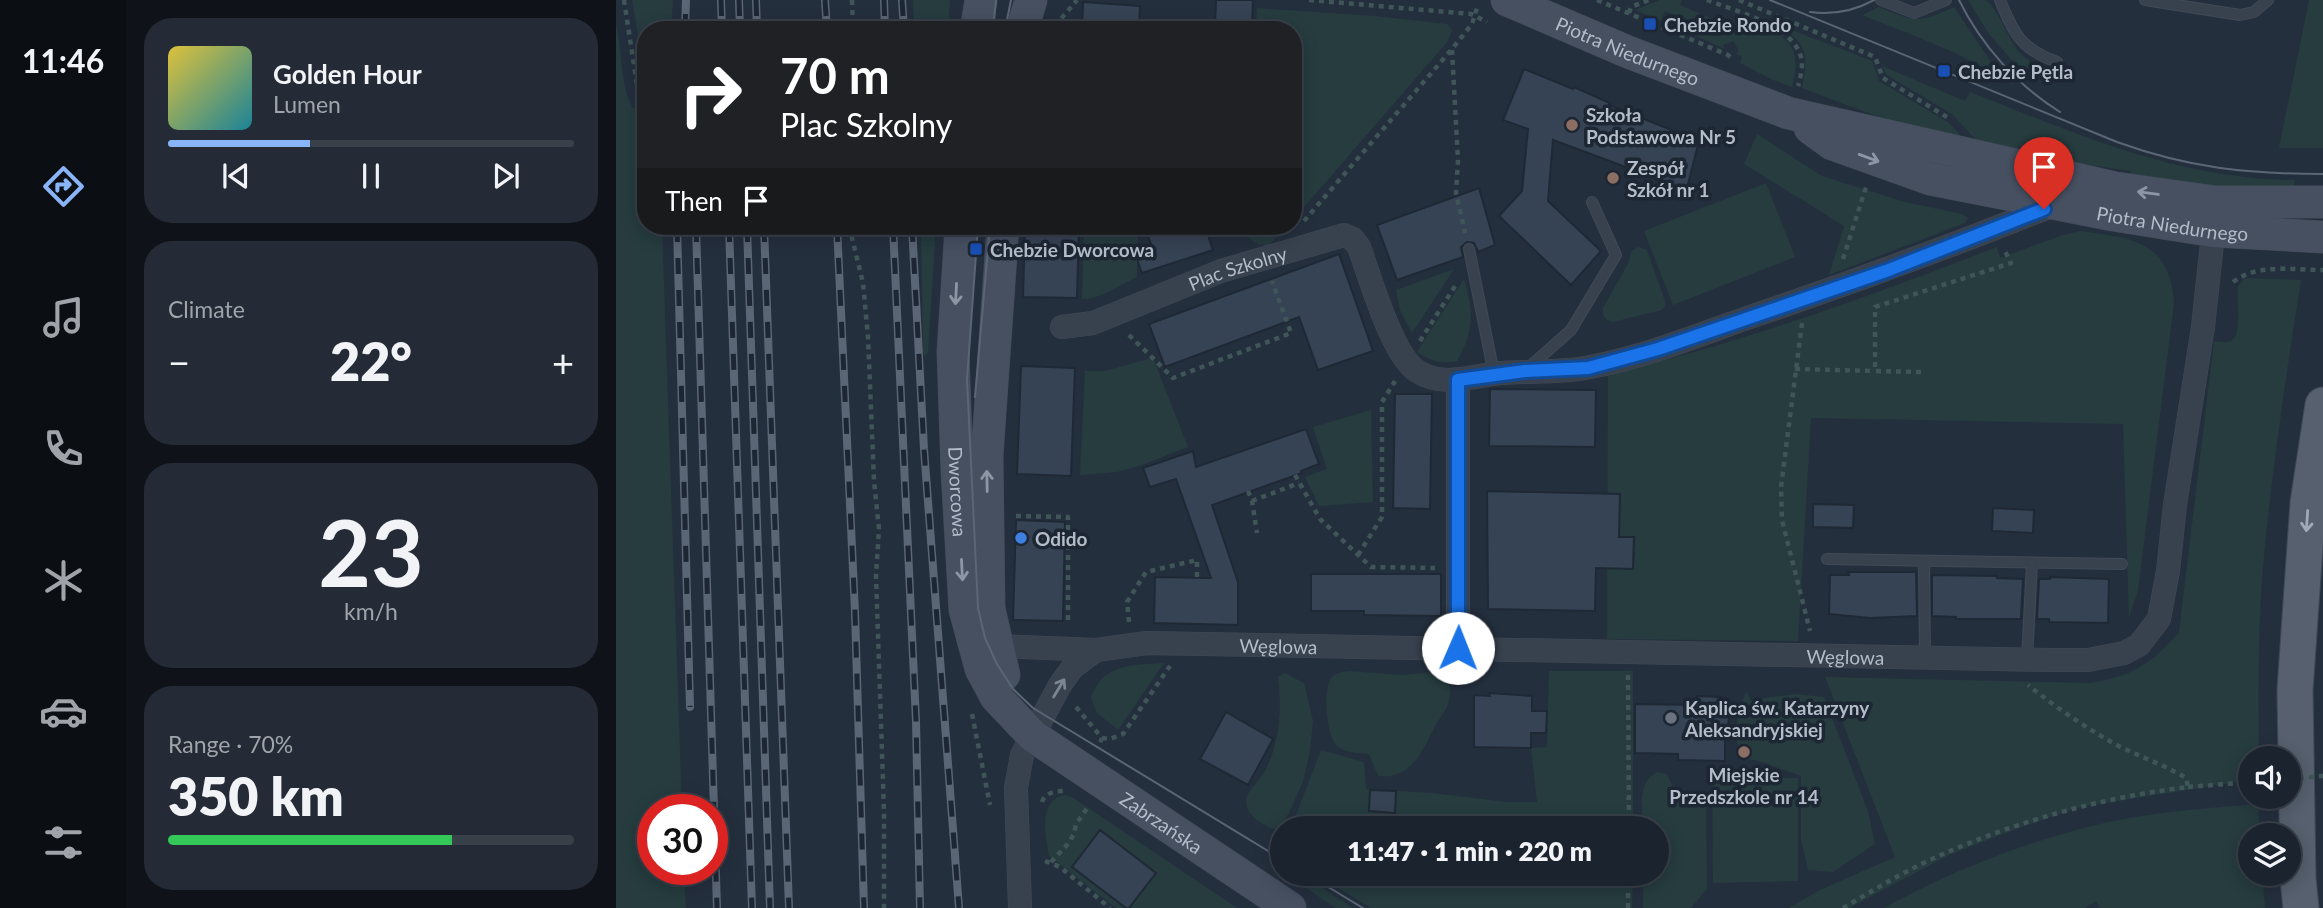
<!DOCTYPE html>
<meta charset="utf-8">
<style>
:root{--surface:#1b232e;--page:#242b36;--text:#f1f3f6;--muted:#a0a4aa;--line:#39404a;--accent:#8ab4f8}
body{margin:0;font-family:Lato,sans-serif;background:var(--page);color:var(--text);height:100vh;display:flex;flex-direction:column;font-size:26px;white-space:nowrap}
*{box-sizing:border-box;margin:0}
p{font-size:23px;color:var(--muted)}
.icon{flex:none;width:38px;height:38px;fill:none;stroke:currentColor;stroke-width:2;stroke-linecap:round;stroke-linejoin:round}
.map{position:relative;flex:1;overflow:hidden}
.side{display:flex;flex-direction:column;gap:18px;padding:18px;background:#0f1319;width:490px}
.side>*{flex:none}
.banner{position:absolute;left:21px;top:21px;width:665px;height:214px;border-radius:28px;box-shadow:0 4px 18px #0003,0 0 0 2px var(--line);background:#202124;color:#fff;overflow:hidden}
.tools{position:absolute;left:1622px;top:746px;display:grid;gap:14px}
.tools a{display:grid;place-items:center;width:63px;height:63px;border-radius:50%;background:var(--surface);box-shadow:0 4px 18px #0003,0 0 0 2px var(--line);font-size:35px}
.speed{position:absolute;left:21px;top:794px;display:flex;gap:14px;font-size:35px;font-weight:700;text-align:center}
.speed>*{display:grid;place-content:center;width:91px;height:91px;border-radius:50%;background:var(--surface);box-shadow:0 4px 18px #0003,0 0 0 2px var(--line);line-height:1}
.speed .limit{border:10px solid #d22;background:#fff;color:#111}
.pin{position:absolute;display:grid;place-items:center;width:60px;height:60px;color:#fff;margin:-72px -30px;border-radius:50% 50% 50% 0;rotate:-45deg;box-shadow:0 0 7px #0007}
.pin .icon{rotate:45deg}
.me{position:absolute;width:77px;margin:-38px;rotate:1deg;stroke-linejoin:round;filter:drop-shadow(0 0 5px #0008)}
.turn{display:flex;align-items:center;gap:24px;height:147px;padding:0 28px;font-size:32px}
.turn .icon{width:91px;height:91px;stroke-width:2.5}
.turn b{display:block;font-size:49px;line-height:60px}
.then{display:flex;align-items:center;height:66px;padding:0 28px;background:#0003;gap:14px;font-size:26px}
.big{font-size:52px;font-weight:800;line-height:1.1}
.side .tile{flex:1;display:flex;flex-direction:column;justify-content:center;gap:10px;min-width:0;padding:0 24px;border-radius:28px;background:var(--page)}
.side .dial{align-items:center;gap:0}
.dial b{font-size:91px;line-height:1}
.song{display:flex;align-items:center;gap:21px}
.cover{width:84px;height:84px;border-radius:10px;background:linear-gradient(135deg,hsl(50 70% 55%),hsl(190 70% 35%))}
.played{height:7px;border-radius:4px;background:linear-gradient(90deg,var(--accent) 35%,var(--line) 35%)}
.keys{display:flex;justify-content:space-around;direction:ltr}
.heat{display:flex;justify-content:space-between;align-items:center;font-size:38px;direction:ltr}
.charge{height:10px;border-radius:5px;background:linear-gradient(90deg,#34c759 70%,var(--line) 0)}
.trip{position:absolute;left:654px;top:816px;width:399px;height:70px;border-radius:35px;background:var(--surface);box-shadow:0 4px 18px #0003,0 0 0 2px var(--line);font-weight:800;line-height:70px;text-align:center}
main{display:flex;flex:1;min-height:0}
.tabs{display:flex;flex-direction:column;width:126px;justify-content:space-around;align-items:center;background:#0b0e12;color:var(--muted)}
.tabs .icon{width:49px;height:49px}
.tabs .on{color:var(--accent)}
.tabs b{font-size:32px;color:var(--text)}
.map>svg:first-child{display:block}
.green{fill:#263c3f}
.building{fill:#364354;stroke:#1f2835;stroke-width:2}
.lines{fill:none;stroke-linecap:round;stroke-linejoin:round}
.service-casing{stroke:#414a57;stroke-width:12}
.minor-casing{stroke:#414a57;stroke-width:24}
.secondary-casing{stroke:#414a57;stroke-width:33}
.primary-casing{stroke:#414a57;stroke-width:37}
.path{stroke:#3f5557;stroke-width:4.5;stroke-dasharray:5 5;stroke-linecap:butt}
.service{stroke:#38414e;stroke-width:10}
.minor{stroke:#38414e;stroke-width:23}
.secondary{stroke:#465061;stroke-width:32}
.primary{stroke:#56606e;stroke-width:35}
.tram{stroke:#5a6575;stroke-width:2}
.rail-casing{stroke:#5a6575;stroke-width:8}
.rail{stroke:#1d2633;stroke-width:5;stroke-dasharray:16;stroke-linecap:butt}
.path-bridge{stroke:#3f5557;stroke-width:4.5;stroke-dasharray:5 5;stroke-linecap:butt}
.oneway{stroke:#8e96a5}
.oneway2{stroke:#a1aab7}
.oneway3{stroke:#7c8592}
.route-casing{stroke:#114b97;stroke-width:18}
.route{stroke:#1a73e8;stroke-width:12}
.transit-dot{fill:#1a4fb4;stroke:#1d2633;stroke-width:2.5}
.education-dot{fill:#8d6e63;stroke:#1d2633;stroke-width:2.5}
.shop-dot{fill:#3f7fe0;stroke:#1d2633;stroke-width:2.5}
.worship-dot{fill:#6b7280;stroke:#1d2633;stroke-width:2.5}
.labels{text-anchor:middle;dominant-baseline:central;stroke-width:7;stroke-linejoin:round;paint-order:stroke}
.poi-label{font-size:19px;font-weight:bold;fill:#b4bcc9;stroke:#1d2633;text-anchor:start}
.street-label{font-size:19px;fill:#b4bcc9;stroke:#1d2633}
</style>
<main>
<nav class="tabs">
<b>11:46</b>
<svg class="icon on" aria-label="directions" viewBox="0 0 24 24"><path d="M12 3l9 9-9 9-9-9zM9 14v-3h6M13 9l2 2-2 2"/></svg>
<svg class="icon" aria-label="music" viewBox="0 0 24 24"><path d="M9 18V5l10-2v13"/><circle cx="6" cy="18" r="3"/><circle cx="16" cy="16" r="3"/></svg>
<svg class="icon" aria-label="phone" viewBox="0 0 24 24"><path d="M5 4h4l2 5-3 2q2 4 5 5l2-3 5 2v4C11 20 4 13 5 4z"/></svg>
<svg class="icon" aria-label="climate" viewBox="0 0 24 24"><path d="M12 3v18M4 7l16 10M4 17L20 7"/></svg>
<svg class="icon" aria-label="car" viewBox="0 0 24 24"><path d="M5 17H2v-5l4-1 3-4h7l3 4 3 1v5h-3M9 17h6M6 11h13"/><circle cx="7" cy="17" r="2"/><circle cx="17" cy="17" r="2"/></svg>
<svg class="icon" aria-label="filters" viewBox="0 0 24 24"><path d="M4 7h16M4 17h16"/><circle cx="9" cy="7" r="2"/><circle cx="15" cy="17" r="2"/></svg>
</nav>
<section class="side">
<div class="tile">
<div class="song"><i class="cover"></i><div><b>Golden Hour</b><p>Lumen</p></div></div>
<div class="played"></div>
<div class="keys"><svg class="icon" aria-label="previous" viewBox="0 0 24 24"><path d="M18 5L8 12l10 7zM5 5v14"/></svg><svg class="icon" aria-label="pause" viewBox="0 0 24 24"><path d="M8 5v14M16 5v14"/></svg><svg class="icon" aria-label="next" viewBox="0 0 24 24"><path d="M6 5l10 7-10 7zM19 5v14"/></svg></div>
</div>
<div class="tile"><p>Climate</p>
<div class="heat"><a>−</a><b class="big">22°</b><a>+</a></div>
</div>
<div class="tile dial"><b>23</b><p>km/h</p></div>
<div class="tile"><p>Range · 70%</p><b class="big">350 km</b><div class="charge"></div></div>
</section>
<div class="map">
<svg width="1707" height="908" viewBox="0 0 1707 908">
<rect width="100%" height="100%" fill="#242f3e"/>
<!-- green -->
<g class="green">
<polygon points="16,0 57,0 55,30 30,30 30,78"/>
<polygon points="297,0 334,0 332,30 298,30"/>
<path d="M1044,0H1066L1064,5L1115,27L1120,16C1160,33 1190,36 1176,87L1155,79L1124,63L1126,57L1119,53L1123,52L1118,41L1107,45L1108,49L1068,30L1065,27L1069,19L1049,11L1045,21L1019,10Z"/>
<path d="M1352,0C1357,0 1364,0 1369,0C1378,2 1394,41 1402,51C1412,62 1427,68 1441,73V77L1399,64L1373,34Z"/>
<polygon points="1693,0 1707,0 1707,148 1663,148"/>
<path d="M1263,7C1300,22 1301,24 1338,7L1373,59L1398,86C1351,54 1298,36 1246,15Z"/>
<polygon points="641,8 759,16 831,24 836,30 832,41 677,220 677,30 640,30"/>
<path d="M0,25C7,51 3,84 17,108L28,110L30,106V226H46L66,810H37V870H68L70,908H0Z"/>
<path d="M1163,25L1256,61L1263,81L1333,123L1349,140C1294,130 1238,108 1186,88C1193,56 1191,44 1163,25Z"/>
<path d="M1266,66L1349,101L1354,92C1462,134 1560,179 1679,180L1678,186L1589,187L1513,183L1515,171L1447,161L1363,143L1336,114L1271,75Z"/>
<polygon points="1141,134 1206,176 1289,202 1346,214 1352,218 1349,223 1213,275 1228,226 1128,164"/>
<polygon points="1150,183 1179,257 1057,305 1028,231"/>
<polygon points="305,226 320,226 312,352 309,357 307,352"/>
<path d="M468,226H522L521,277C504,285 484,299 466,299Z"/>
<path d="M625,226H672L651,246C638,244 630,238 625,226Z"/>
<path d="M1464,231C1516,238 1555,241 1558,304L1522,590L1513,618L1507,424L1195,418L1182,641L991,639L992,374C1124,344 1254,296 1381,247L1384,258L1447,235Z"/>
<polygon points="1022,247 1031,250 1049,301 1049,306 1046,310 997,322 991,320 987,315 987,308 1013,262 1015,251"/>
<polygon points="838,269 796,333 784,310 780,290"/>
<path d="M1629,278L1685,280C1670,375 1656,470 1647,566C1642,629 1642,694 1643,758H1634V780L1464,807L1400,829L1333,855L1233,908H1173L1204,890L1279,857L1209,677L1474,683C1515,677 1537,663 1563,632L1598,341C1603,342 1610,343 1615,341C1627,335 1620,298 1622,286Z"/>
<path d="M848,279C858,311 858,331 841,361C824,365 815,360 801,352Z"/>
<polygon points="537,358 572,447 526,465 501,472 464,475 469,371 488,371"/>
<polygon points="755,410 757,502 703,506 689,477 711,469 697,427"/>
<path d="M548,663L502,730L481,713L475,698C486,663 518,665 548,663Z"/>
<path d="M732,671L786,675L818,672L832,679C838,707 828,709 817,730C806,753 793,780 762,776L753,754C743,753 729,753 721,746C710,735 706,688 716,677C720,673 727,672 732,671Z"/>
<polygon points="933,671 1017,671 1017,828 675,828 705,750 748,762 750,789 816,793 891,802 921,802 915,748 931,747"/>
<path d="M669,673L688,683L697,721L694,751L687,782L670,819L661,830C648,827 625,813 631,796C633,790 646,777 650,769C664,741 666,707 662,677Z"/>
<path d="M1131,691L1134,700L1178,694L1208,697L1252,811L1259,844L1217,872L1192,870L1185,839V776L1143,761L1127,758C1115,737 1121,711 1131,691Z"/>
<path d="M1041,772L1051,774L1061,796L1090,795L1091,889L1075,908H1027V873H1041V828H1027C1026,809 1021,781 1041,772Z"/>
<polygon points="1096,777 1182,778 1182,881 1097,883"/>
<path d="M449,795L456,797L621,908H500L433,856C429,835 422,799 449,795Z"/>
<path d="M1642,804L1644,835H1634V873H1646L1649,908H1484L1480,901L1469,908H1268C1341,867 1442,829 1525,816C1564,810 1603,807 1642,804Z"/>
<polygon points="669,873 684,873 737,908 719,908"/>
<polygon points="698,873 1017,873 1016,908 755,908"/>
</g>
<!-- building -->
<g class="building">
<polygon points="600,0 637,0 636,30 603,30 603,23 599,23"/>
<polygon points="467,2 524,6 523,30 466,30"/>
<polygon points="908,69 957,89 958,87 994,103 993,105 1083,141 1068,200 1042,190 1045,180 937,140 932,201 985,251 955,285 883,216 906,191 912,129 887,120"/>
<polygon points="863,188 879,245 862,252 858,243 851,242 845,247 847,257 781,280 761,225"/>
<polygon points="409,226 463,226 461,298 407,297"/>
<polygon points="528,226 589,226 597,250 526,273 522,262 524,248 535,244"/>
<polygon points="723,254 757,351 702,370 683,317 549,367 533,324"/>
<polygon points="405,366 459,368 455,476 401,474"/>
<polygon points="874,389 980,390 979,447 873,446"/>
<polygon points="779,394 816,394 814,509 777,508"/>
<polygon points="690,429 703,464 685,471 686,473 596,505 622,582 622,625 538,623 539,577 595,578 560,479 534,487 527,468 577,451 580,467"/>
<polygon points="871,491 1004,494 1003,537 1018,537 1017,569 980,568 979,611 872,609"/>
<polygon points="1197,504 1238,505 1237,528 1197,527"/>
<polygon points="1377,508 1418,510 1417,533 1376,531"/>
<polygon points="400,520 449,522 447,621 397,620"/>
<polygon points="1232,572 1300,572 1301,616 1254,618 1213,614 1214,575 1233,575"/>
<polygon points="695,574 825,574 825,616 748,615 748,611 695,611"/>
<polygon points="1316,575 1381,576 1381,578 1407,579 1405,619 1340,619 1340,617 1316,616"/>
<polygon points="1434,577 1493,579 1492,623 1433,622 1433,619 1421,619 1423,579 1434,579"/>
<polygon points="873,693 916,696 916,711 931,711 930,733 915,733 915,748 858,747 858,695 874,696"/>
<polygon points="1081,696 1105,697 1105,712 1113,712 1112,732 1109,732 1109,761 1062,760 1062,754 1019,753 1019,704 1081,705"/>
<polygon points="610,712 657,739 632,785 584,759"/>
<polygon points="754,790 780,791 779,813 753,811"/>
<polygon points="484,830 540,873 513,908 510,908 456,867"/>
</g>
<g class="lines">
<defs>
<g id="service">
<polyline points="1265,0 1298,13 1330,0"/>
<path d="M1384,0C1397,33 1406,50 1441,62"/>
<polyline points="1529,0 1624,15 1638,12 1652,0"/>
<polyline points="853,249 878,374"/>
<polyline points="911,369 955,330 1000,255 976,202"/>
<polyline points="1211,559 1506,564"/>
<polyline points="1308,561 1309,658"/>
<polyline points="1411,660 1416,563"/>
</g>
<g id="minor">
<path id="s1" d="M446,327L477,323L605,271L728,235L737,239L743,247C754,277 776,355 801,371C827,388 856,376 884,373C913,371 946,373 974,367C1028,357 1080,336 1131,318C1235,283 1338,245 1440,204"/>
<polyline points="842,648 842,380"/>
<path id="s2" d="M369,653L380,646L480,650L531,643L1435,660H1472L1508,653L1523,645L1543,619L1552,571L1559,505L1587,327L1599,215"/>
<polyline points="404,908 400,788 406,755 444,685 457,667 480,650"/>
</g>
<g id="secondary">
<path id="s3" d="M891,0L1012,52L1172,113L1500,188L1600,202H1707"/>
<polyline points="360,30 365,0"/>
<polyline points="406,30 415,0"/>
<path id="s4" d="M1194,128L1216,144L1314,179L1497,215L1597,231L1707,237"/>
<path id="s5" d="M345,226L337,352L341,471L349,610L365,669L380,697L417,736L674,908"/>
<polyline points="387,226 371,456 373,608 388,675"/>
</g>
<polyline id="primary" points="1685,908 1682,879 1679,690 1692,503 1707,405"/>
</defs>
<!-- service casing -->
<use href="#service" class="service-casing"/>
<!-- minor casing -->
<use href="#minor" class="minor-casing"/>
<!-- secondary casing -->
<use href="#secondary" class="secondary-casing"/>
<!-- primary casing -->
<use href="#primary" class="primary-casing"/>
<!-- path -->
<g class="path">
<polyline points="8,0 23,98"/>
<polyline points="236,0 237,30"/>
<polyline points="693,0 855,14 871,22"/>
<polyline points="981,0 1112,55 1117,60"/>
<path d="M1091,0C1119,11 1173,24 1184,54C1188,63 1185,76 1182,86"/>
<polyline points="1123,0 1259,57 1267,78 1334,119"/>
<polyline points="1013,13 1015,7 1033,0"/>
<polyline points="439,26 461,0"/>
<polyline points="836,50 842,160 840,193 849,233"/>
<polyline points="688,221 836,49 856,24 861,8"/>
<polyline points="236,226 236,238 247,283 252,337 258,481 263,529 260,576 268,811 268,908"/>
<polyline points="1227,259 1251,184"/>
<path d="M1617,282C1642,263 1677,270 1707,270"/>
<polyline points="1186,323 1165,487 1166,520 1194,631"/>
<polyline points="513,335 557,378 675,333 656,281"/>
<polyline points="804,341 841,283"/>
<polyline points="1179,369 1259,371"/>
<polyline points="1305,372 1259,371 1259,307 1395,263 1388,249"/>
<polyline points="679,475 704,519 755,567 819,568"/>
<polyline points="632,491 636,501 641,533"/>
<polyline points="636,501 683,483"/>
<polyline points="400,516 452,517 452,624"/>
<polyline points="742,555 766,517 766,402 779,381"/>
<polyline points="513,622 511,602 530,572 581,560 581,578"/>
<polyline points="1012,675 1013,828"/>
<polyline points="460,707 486,738 482,748"/>
<polyline points="356,714 374,805"/>
<polyline points="486,738 494,739 507,734 554,666"/>
<polyline points="1572,787 1634,782"/>
<path d="M426,802C429,793 439,791 447,791"/>
<polyline points="429,861 444,867 494,908"/>
<polyline points="435,862 451,845 458,834 460,824 472,807"/>
<polyline points="1012,908 1012,873"/>
<path d="M1227,908C1256,891 1285,873 1316,859C1397,822 1483,798 1572,787L1570,778C1546,763 1517,755 1492,740C1464,724 1437,705 1412,685"/>
</g>
<!-- service -->
<use href="#service" class="service"/>
<!-- minor -->
<use href="#minor" class="minor"/>
<!-- secondary -->
<use href="#secondary" class="secondary"/>
<!-- primary -->
<use href="#primary" class="primary"/>
<!-- tram -->
<g class="tram">
<path d="M1154,0L1501,142C1573,168 1631,174 1707,174"/>
<path d="M1343,0C1365,45 1402,86 1444,112"/>
<path d="M1194,12C1217,15 1238,11 1258,0"/>
<polyline points="377,30 380,0"/>
<polyline points="389,30 395,0"/>
<polyline points="362,226 351,380 362,608 369,638 381,664 397,689 417,708 667,860"/>
<polyline points="359,397 374,226"/>
<polyline points="689,873 747,908"/>
</g>
<defs>
<g id="rail">
<polyline points="105,0 106,30"/>
<polyline points="123,0 124,30"/>
<polyline points="140,0 141,30"/>
<polyline points="209,0 211,30"/>
<polyline points="268,0 269,30"/>
<polyline points="286,0 288,30"/>
<polyline points="69,30 70,0"/>
<polyline points="61,226 74,707"/>
<polyline points="80,226 101,908"/>
<polyline points="113,226 136,908"/>
<polyline points="131,226 154,908"/>
<polyline points="148,226 173,908"/>
<polyline points="221,226 239,612 248,908"/>
<polyline points="277,226 300,721 304,908"/>
<polyline points="296,226 308,449 343,908"/>
</g>
</defs>
<!-- rail casing -->
<use href="#rail" class="rail-casing"/>
<!-- rail -->
<use href="#rail" class="rail"/>
<!-- path-bridge -->
<polyline class="path-bridge" points="1673,779 1707,776"/>
</g>
<!-- one-way arrows -->
<defs><path id="oneway-shaft" d="M-6 0H5M1.5-3L5.5 0L1.5 3" fill="none" stroke-width="1.6" stroke-linecap="round" stroke-linejoin="round" transform="scale(1.75)"/></defs>
<g class="oneway">
<use href="#oneway-shaft" transform="translate(1253 158) rotate(20)"/>
<use href="#oneway-shaft" transform="translate(1532 193) rotate(-172)"/>
<use href="#oneway-shaft" transform="translate(340 294) rotate(93)"/>
<use href="#oneway-shaft" transform="translate(371 481) rotate(-91)"/>
<use href="#oneway-shaft" transform="translate(346 570) rotate(87)"/>
</g>
<use class="oneway2" href="#oneway-shaft" transform="translate(1691 521) rotate(94)"/>
<use class="oneway3" href="#oneway-shaft" transform="translate(443 688) rotate(-59)"/>
<g class="lines">
<defs>
<polyline id="route" points="842,648 842,380 909,371 972,368 1042,349 1270,271 1428,209"/>
</defs>
<!-- route casing -->
<use href="#route" class="route-casing"/>
<!-- route -->
<use href="#route" class="route"/>
</g>
<!-- markers -->
<g class="transit-dot">
<rect x="1027" y="17" width="14" height="14" rx="3.5"/>
<rect x="1321" y="64" width="14" height="14" rx="3.5"/>
<rect x="353" y="242" width="14" height="14" rx="3.5"/>
</g>
<g class="education-dot">
<circle cx="956" cy="125" r="7"/>
<circle cx="997" cy="178" r="7"/>
<circle cx="1128" cy="752" r="7"/>
</g>
<circle class="shop-dot" cx="405" cy="538" r="7"/>
<circle class="worship-dot" cx="1055" cy="718" r="7"/>
<g class="labels">
<!-- poi labels -->
<g class="poi-label">
<text x="1048" y="24">Chebzie Rondo</text>
<text x="1342" y="71">Chebzie Pętla</text>
<text x="970" y="114">Szkoła<tspan x="970" dy="22">Podstawowa Nr 5</tspan></text>
<text x="1011" y="167">Zespół<tspan x="1011" dy="22">Szkół nr 1</tspan></text>
<text x="374" y="249">Chebzie Dworcowa</text>
<text x="419" y="538">Odido</text>
<text x="1069" y="707">Kaplica św. Katarzyny<tspan x="1069" dy="22">Aleksandryjskiej</tspan></text>
<text x="1128" y="774" text-anchor="middle">Miejskie<tspan x="1128" dy="22">Przedszkole nr 14</tspan></text>
</g>
<!-- street labels -->
<g class="street-label">
<text stroke="none"><textPath href="#s3" startOffset="131">Piotra Niedurnego</textPath></text>
<text stroke="none"><textPath href="#s4" startOffset="378">Piotra Niedurnego</textPath></text>
<text stroke="none"><textPath href="#s1" startOffset="186">Plac Szkolny</textPath></text>
<text stroke="none"><textPath href="#s5" startOffset="266">Dworcowa</textPath></text>
<text stroke="none"><textPath href="#s2" startOffset="296">Węglowa</textPath></text>
<text stroke="none"><textPath href="#s2" startOffset="863">Węglowa</textPath></text>
<text stroke="none"><textPath href="#s5" startOffset="686">Zabrzańska</textPath></text>
</g>
</g>
</svg>
<div class="tools">
<a><svg class="icon" aria-label="sound" viewBox="0 0 24 24"><path d="M4 9h4l5-4v14l-5-4H4zM17 9q2 3 0 6"/></svg></a>
<a><svg class="icon" aria-label="layers" viewBox="0 0 24 24"><path d="M12 4l9 5-9 5-9-5zM3 14l9 5 9-5"/></svg></a>
</div>
<div class="speed"><div class="limit">30</div></div>
<div class="pin" style="left:1428px;top:209px;background:#d93025"><svg class="icon" aria-label="arrive" viewBox="0 0 24 24"><path d="M6 21V4h12l-3 4 3 4H6"/></svg></div>
<svg class="me" style="left:842px;top:648px" viewBox="-20 -20 40 40"><circle r="19" fill="#fff"/><path d="M0-13L10 11 0 6-10 11z" fill="#1a73e8"/></svg>
<div class="trip">11:47 · 1 min · 220 m</div>
<div class="banner">
<div class="turn"><svg class="icon" aria-label="right" viewBox="0 0 24 24"><path d="M7 20v-9h11M14 6l5 5-5 5"/></svg><div><b>70 m</b>Plac Szkolny</div></div>
<div class="then">Then<svg class="icon" aria-label="arrive" viewBox="0 0 24 24"><path d="M6 21V4h12l-3 4 3 4H6"/></svg></div>
</div>
</div>
</main>
